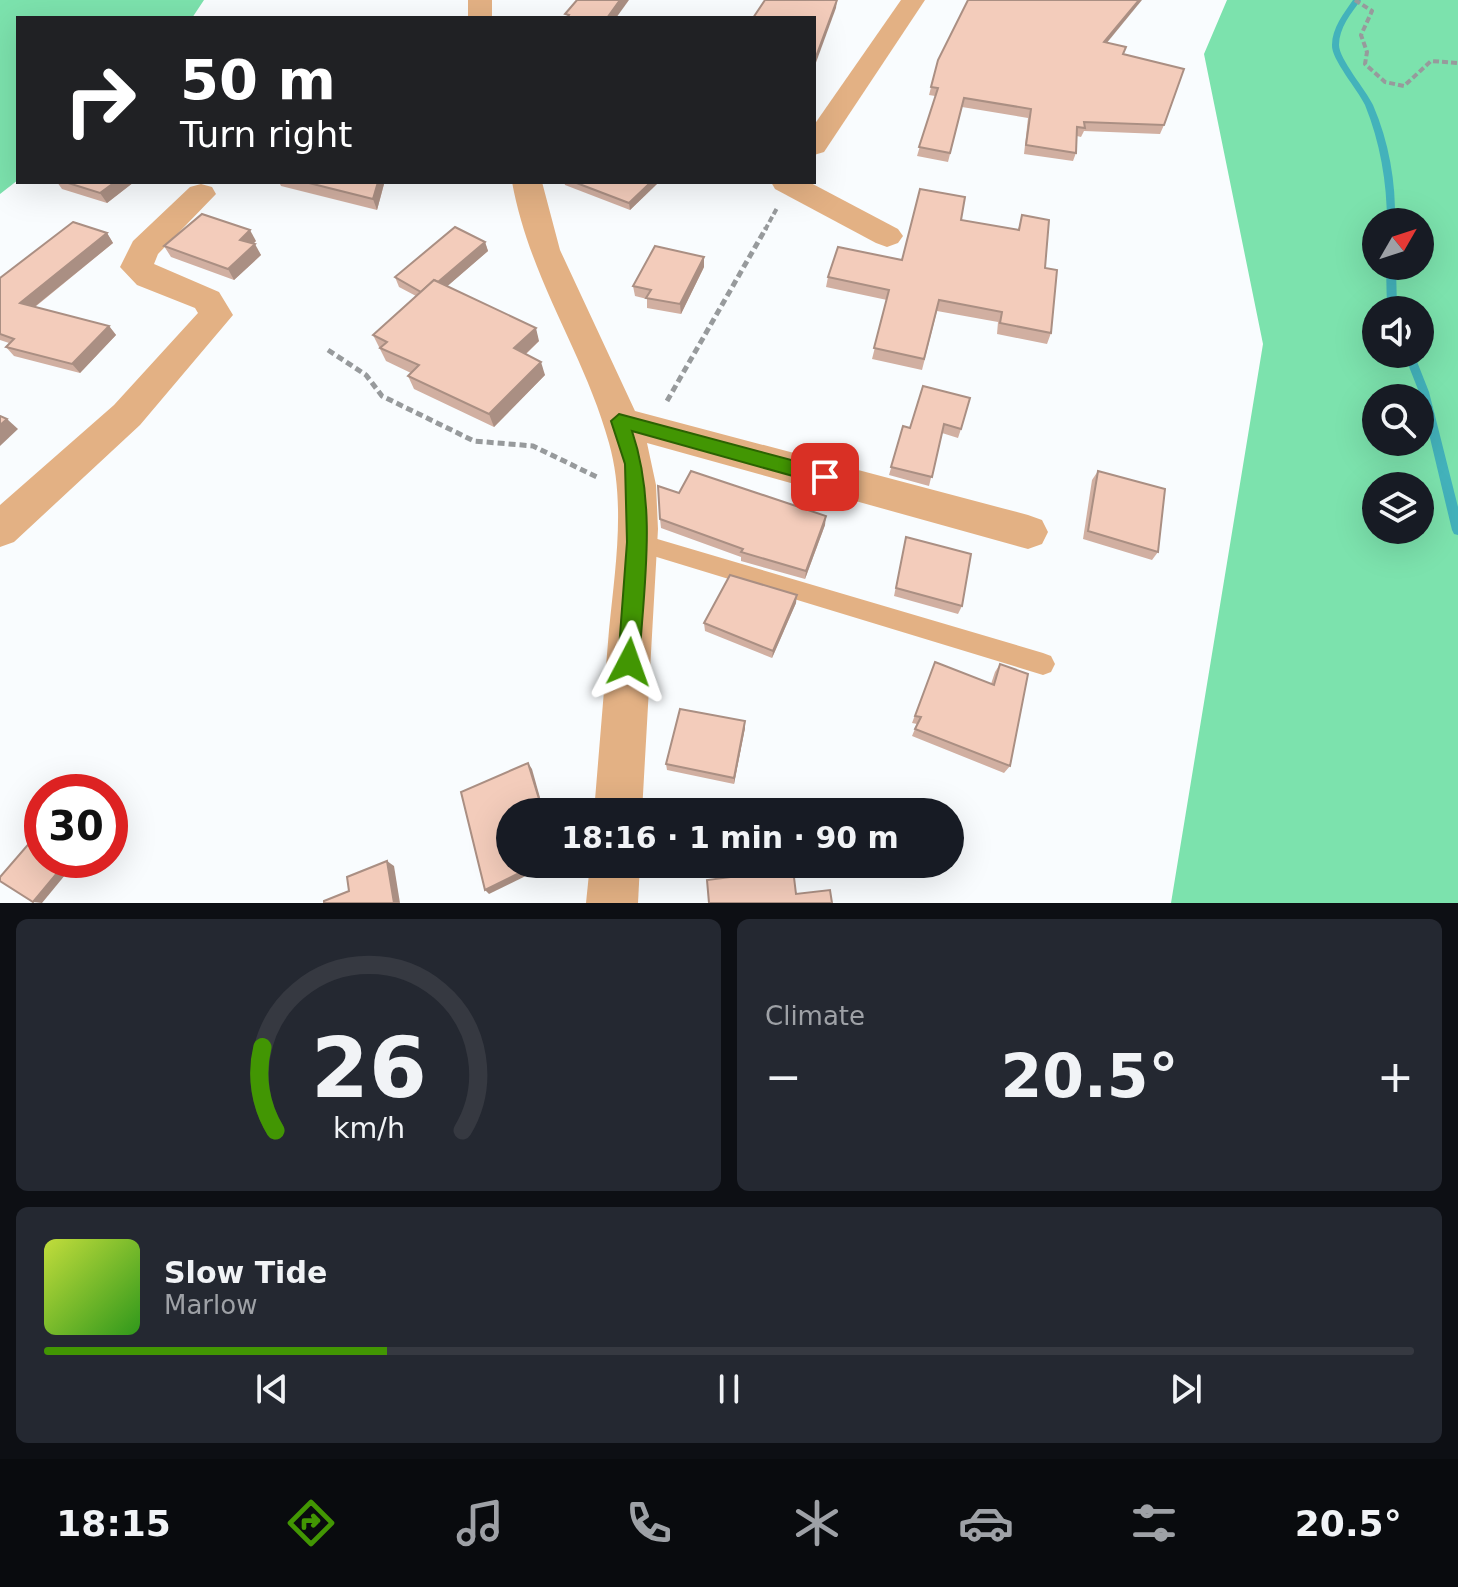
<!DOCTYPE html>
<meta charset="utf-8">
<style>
:root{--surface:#171b24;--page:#242831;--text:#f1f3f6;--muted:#9ea1a6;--line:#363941;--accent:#429603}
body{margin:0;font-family:"DejaVu Sans",sans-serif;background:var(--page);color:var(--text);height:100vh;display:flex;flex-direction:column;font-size:30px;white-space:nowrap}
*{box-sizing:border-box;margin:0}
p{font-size:26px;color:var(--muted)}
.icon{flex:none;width:44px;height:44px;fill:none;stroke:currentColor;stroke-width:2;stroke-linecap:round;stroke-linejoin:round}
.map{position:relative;height:903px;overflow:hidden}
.panel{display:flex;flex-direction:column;gap:16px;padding:16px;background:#0d0f14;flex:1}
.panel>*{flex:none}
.hud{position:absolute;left:16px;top:16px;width:800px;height:168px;border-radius:0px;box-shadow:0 8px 32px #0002;background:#202124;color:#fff;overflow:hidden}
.needle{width:52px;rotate:51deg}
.controls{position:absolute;left:1362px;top:208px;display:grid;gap:16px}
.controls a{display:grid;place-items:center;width:72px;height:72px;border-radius:50%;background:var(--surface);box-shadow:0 8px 32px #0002;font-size:40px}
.speed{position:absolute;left:24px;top:774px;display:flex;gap:16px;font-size:40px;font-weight:700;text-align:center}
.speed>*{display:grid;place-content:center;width:104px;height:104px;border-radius:50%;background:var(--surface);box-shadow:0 8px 32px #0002;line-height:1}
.speed .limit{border:12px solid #d22;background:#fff;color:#111}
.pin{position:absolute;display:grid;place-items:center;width:68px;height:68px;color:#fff;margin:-34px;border-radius:16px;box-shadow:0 4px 12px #0006}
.me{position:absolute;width:88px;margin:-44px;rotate:4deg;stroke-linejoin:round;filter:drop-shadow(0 0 6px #0008)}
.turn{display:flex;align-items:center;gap:28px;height:168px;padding:0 32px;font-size:36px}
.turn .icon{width:104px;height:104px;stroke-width:2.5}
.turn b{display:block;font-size:56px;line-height:68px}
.big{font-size:60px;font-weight:700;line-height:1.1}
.panel .widget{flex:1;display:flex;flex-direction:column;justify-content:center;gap:12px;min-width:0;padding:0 28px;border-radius:12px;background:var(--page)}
.panel .dial{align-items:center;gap:0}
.dial svg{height:208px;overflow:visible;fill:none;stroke:var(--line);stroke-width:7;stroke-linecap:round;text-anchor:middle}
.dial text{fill:var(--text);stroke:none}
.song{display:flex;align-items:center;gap:24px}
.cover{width:96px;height:96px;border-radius:12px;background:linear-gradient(135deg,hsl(70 70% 55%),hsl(110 70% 35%))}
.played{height:8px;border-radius:4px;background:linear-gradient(90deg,var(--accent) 25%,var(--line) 25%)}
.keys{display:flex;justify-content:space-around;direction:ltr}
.heat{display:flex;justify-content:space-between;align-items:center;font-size:44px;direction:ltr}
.panel .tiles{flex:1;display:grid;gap:16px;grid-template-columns:1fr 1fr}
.widget:last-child{grid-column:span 2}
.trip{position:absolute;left:496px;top:798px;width:468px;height:80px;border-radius:40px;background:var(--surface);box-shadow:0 8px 32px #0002;font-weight:700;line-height:80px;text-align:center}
.tabs{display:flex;height:128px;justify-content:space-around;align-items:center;background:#090b0e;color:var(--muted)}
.tabs .icon{width:56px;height:56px}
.tabs .current{color:var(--accent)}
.tabs b{font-size:36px;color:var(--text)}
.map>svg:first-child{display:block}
.green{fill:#7ce2ad;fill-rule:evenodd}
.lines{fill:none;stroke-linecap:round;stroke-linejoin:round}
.stream{fill:#43b2bb;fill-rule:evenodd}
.path-far1{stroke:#979a9c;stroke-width:4;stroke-dasharray:6 3;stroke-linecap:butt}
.path{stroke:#979a9c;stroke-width:5;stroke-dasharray:7 4;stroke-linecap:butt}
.service{fill:#e3b184;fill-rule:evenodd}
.minor{fill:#e3b184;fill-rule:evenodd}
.wall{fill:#d1afa1}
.shaded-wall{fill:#aa8f83}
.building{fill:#f3ccbb;stroke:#aa8f83;stroke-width:2}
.route{fill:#429603;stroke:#2b6202;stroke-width:2}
</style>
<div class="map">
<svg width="1458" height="903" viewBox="0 0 1458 903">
<rect width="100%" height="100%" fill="#f9fcfe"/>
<!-- green -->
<g class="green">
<polygon points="0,0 204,0 192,18 18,18 18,180 0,194"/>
<path d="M1227,0H1458V903H1171L1263,344L1204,54ZM1376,222H1420V266H1376ZM1376,310H1420V354H1376ZM1376,398H1420V442H1376ZM1376,486H1420V530H1376Z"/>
</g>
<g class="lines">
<!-- stream -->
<g class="stream">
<path d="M1353,0H1361C1351,13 1339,28 1339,45C1339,59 1366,90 1373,105C1389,142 1396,182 1395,222H1387C1387,182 1380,142 1365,105C1358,90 1331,59 1332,45C1332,28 1344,13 1353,0Z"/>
<polygon points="1386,266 1396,266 1397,310 1387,310"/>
<polygon points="1404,354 1414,354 1429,392 1458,507 1458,535 1454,534 1452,530 1419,392"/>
</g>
<!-- path-far1 -->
<g class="path-far1">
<polyline points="1355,0 1372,11 1361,35 1367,52 1365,64 1385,82 1404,86 1431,61 1458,63"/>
<polyline points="765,230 777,208"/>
</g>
<!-- path -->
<g class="path">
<polyline points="328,350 366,375 382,396 474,441 533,446 599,478"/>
<polyline points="667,401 766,228"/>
</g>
<!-- service -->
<polygon class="service" points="637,533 1043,653 1051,656 1055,664 1051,672 1043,675 637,551 629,549 626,542 629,535"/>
<!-- minor -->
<g class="minor">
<rect x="468" y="0" width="24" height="18"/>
<polygon points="901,0 925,0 824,152 814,155 814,125"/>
<path d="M512,182H542L560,250L635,411L1028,515L1042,520L1048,532L1042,544L1028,549L647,443L656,485L658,529L642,812H594C599,751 604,691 609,630C615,569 626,503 609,443C584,352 530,280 512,182Z"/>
<polygon points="771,182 809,182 898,229 903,236 898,243 887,247 876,243 775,189"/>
<polygon points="201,184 212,187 216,194 158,254 154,264 219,292 233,315 140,425 14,542 0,547 0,505 114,405 198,313 195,308 137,285 120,267 133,241 190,187"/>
<polygon points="590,864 640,864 638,903 586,903"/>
</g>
</g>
<!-- wall -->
<g class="wall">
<polygon points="1108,42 1123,54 1164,125 1160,134 1084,131 1081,137 1077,136 1076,153 1073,161 1024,154 1028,118 962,107 948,162 917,156 935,96 929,95 938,60"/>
<polygon points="57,182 134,182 107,203 62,189"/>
<polygon points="279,182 383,182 384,184 377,210 281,186"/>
<polygon points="564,182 659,182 630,210 565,185"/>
<polygon points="1022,215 1045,268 1051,333 1047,344 997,334 998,322 937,311 922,370 872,359 887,300 826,287 828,277 902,260 961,220 1018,230"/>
<polygon points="107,233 113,243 35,307 109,326 116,335 80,373 14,356 6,347 9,343 0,340 0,278"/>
<polygon points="256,241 253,244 261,255 234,280 171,257 164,246"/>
<polygon points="485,242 488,251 447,286 539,341 526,354 545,375 494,427 414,389 408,376 411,373 386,361 373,335 416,296 399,287 395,277"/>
<polygon points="704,267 681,314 647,308 647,299 635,296 633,286"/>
<polygon points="923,386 961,429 958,438 942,433 929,486 889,475 903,426 910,428"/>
<polygon points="1098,471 1158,552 1152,560 1083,539 1092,480"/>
<polygon points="679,493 825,525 805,579 741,561 741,557 661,528 660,519"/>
<polygon points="906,537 962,606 958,614 894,596"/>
<polygon points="796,603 772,658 705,631 704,623"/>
<polygon points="935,662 991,684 995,672 1000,664 1010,766 1004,773 912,736 917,724 912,723"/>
<polygon points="745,728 734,784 667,770 666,764"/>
</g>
<!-- shaded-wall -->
<g class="shaded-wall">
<polygon points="620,0 629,0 616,18 607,18"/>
<polygon points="837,0 836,8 814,68 814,62"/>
<polygon points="1139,0 1142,0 1101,50 1104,42"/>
<polygon points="115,182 134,182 107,203 100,193"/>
<polygon points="378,182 383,182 384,184 377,210 373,199"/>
<polygon points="651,182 659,182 630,210 629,203"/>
<polygon points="250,230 256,241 246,250 240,240"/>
<polygon points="107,233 113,243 28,312 20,303"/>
<polygon points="485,242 488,251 428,303 424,293"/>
<polygon points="255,244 261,255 234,280 228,269"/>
<polygon points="704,257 704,267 681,314 680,304"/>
<polygon points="109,326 116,335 80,373 72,364"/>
<polygon points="536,328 539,341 518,361 514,348"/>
<polygon points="541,362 545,375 494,427 489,414"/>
<polygon points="7,419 18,429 0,446 0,425"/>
<polygon points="826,516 825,525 805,579 806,571"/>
<polygon points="797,595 796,603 772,658 773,651"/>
<polygon points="745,721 745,728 734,784 734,778"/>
<polygon points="528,763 532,769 544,812 543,812"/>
<polygon points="67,860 75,863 42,903 33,902"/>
<polygon points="387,861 394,866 400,903 394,903"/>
<polygon points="537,864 550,864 489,894 485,890"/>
</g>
<!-- building -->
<g class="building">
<polygon points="577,0 620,0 607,18 567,18 569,15 565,14"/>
<polygon points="765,0 837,0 814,62 814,18 753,18"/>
<polygon points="968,0 1139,0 1104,42 1126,47 1123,54 1184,69 1164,125 1084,122 1085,128 1077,127 1076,153 1026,145 1031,109 964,98 950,153 919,147 938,88 931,87 938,60"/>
<polygon points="65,182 115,182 100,193"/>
<polygon points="305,182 378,182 373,199"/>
<polygon points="574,182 651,182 629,203"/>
<polygon points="920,189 965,197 961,220 1019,230 1022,215 1049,220 1045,268 1057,270 1051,333 1000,323 1002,312 939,300 924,359 874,348 889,290 828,277 838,247 902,260"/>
<polygon points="202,214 250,230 240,240 255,244 228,269 164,246"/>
<polygon points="73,222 107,233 20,303 109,326 72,364 6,347 14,339 0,334 0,278"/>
<polygon points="455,227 485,242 438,282 434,280 421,292 395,277"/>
<polygon points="655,246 704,257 680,304 646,298 651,290 633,286"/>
<polygon points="434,280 536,328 514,348 541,362 489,414 408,376 419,365 380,348 387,342 373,335"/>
<polygon points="923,386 970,398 961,429 944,424 932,477 891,467 903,426 910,428"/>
<polygon points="0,416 7,419 0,425"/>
<polygon points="691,471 826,516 806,571 741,552 743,549 660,519 658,486 679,493"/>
<polygon points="1098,471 1165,489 1158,552 1088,531"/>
<polygon points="906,537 971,554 962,606 896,588"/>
<polygon points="730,575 797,595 773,651 704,623"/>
<polygon points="935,662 994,685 1000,664 1028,674 1010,766 915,729 921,717 915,716"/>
<polygon points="680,709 745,721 734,778 666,764"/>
<polygon points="528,763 543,812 510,812 510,864 537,864 485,890 461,792"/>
<polygon points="32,840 42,846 42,860 68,860 33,902 0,881 0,877"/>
<polygon points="387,861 394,903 324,903 324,901 349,891 347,877"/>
<polygon points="793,869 796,894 830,890 832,903 709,903 707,880"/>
</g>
<!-- route -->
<path class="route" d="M619,414L825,469L832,472L834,477L832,482L825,485L632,431C657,505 644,586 639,662L636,669L629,672L621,669L618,662L627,542L625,464L611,421Z"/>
</svg>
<div class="controls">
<a><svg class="needle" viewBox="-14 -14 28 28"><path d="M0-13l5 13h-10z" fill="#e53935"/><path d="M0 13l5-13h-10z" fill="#9ea1a6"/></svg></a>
<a><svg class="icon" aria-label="sound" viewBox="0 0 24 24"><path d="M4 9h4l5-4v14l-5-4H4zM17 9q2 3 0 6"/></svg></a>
<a><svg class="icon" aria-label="search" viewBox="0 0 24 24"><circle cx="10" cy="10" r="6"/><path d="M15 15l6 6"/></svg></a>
<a><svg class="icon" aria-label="layers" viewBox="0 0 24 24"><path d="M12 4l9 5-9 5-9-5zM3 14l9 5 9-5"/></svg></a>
</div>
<div class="speed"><div class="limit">30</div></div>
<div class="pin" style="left:825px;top:477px;background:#d93025"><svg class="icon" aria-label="arrive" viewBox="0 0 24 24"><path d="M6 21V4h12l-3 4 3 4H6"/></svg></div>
<svg class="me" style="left:629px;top:662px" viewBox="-20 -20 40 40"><path d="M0-17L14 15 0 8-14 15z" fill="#429603" stroke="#fff" stroke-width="4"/></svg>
<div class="trip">18:16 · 1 min · 90 m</div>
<div class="hud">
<div class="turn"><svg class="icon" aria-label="right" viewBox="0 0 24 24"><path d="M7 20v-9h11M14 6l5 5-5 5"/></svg><div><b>50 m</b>Turn right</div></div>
</div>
</div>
<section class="panel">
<div class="tiles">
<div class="widget dial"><svg viewBox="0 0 100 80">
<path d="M14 69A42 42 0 1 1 86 69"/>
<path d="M14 69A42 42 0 0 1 9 37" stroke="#429603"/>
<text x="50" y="56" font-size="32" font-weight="700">26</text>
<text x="50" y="72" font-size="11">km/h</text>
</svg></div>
<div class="widget"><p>Climate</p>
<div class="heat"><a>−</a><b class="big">20.5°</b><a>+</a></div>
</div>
<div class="widget">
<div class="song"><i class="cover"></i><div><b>Slow Tide</b><p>Marlow</p></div></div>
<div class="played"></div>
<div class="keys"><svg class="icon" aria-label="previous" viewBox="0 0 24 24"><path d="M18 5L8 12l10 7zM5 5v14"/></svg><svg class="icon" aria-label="pause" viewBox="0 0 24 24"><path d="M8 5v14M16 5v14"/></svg><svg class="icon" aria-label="next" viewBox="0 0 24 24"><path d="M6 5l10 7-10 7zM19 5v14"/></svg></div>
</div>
</div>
</section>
<nav class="tabs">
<b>18:15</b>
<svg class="icon current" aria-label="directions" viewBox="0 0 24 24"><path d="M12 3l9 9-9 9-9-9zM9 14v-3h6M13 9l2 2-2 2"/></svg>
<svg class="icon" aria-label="music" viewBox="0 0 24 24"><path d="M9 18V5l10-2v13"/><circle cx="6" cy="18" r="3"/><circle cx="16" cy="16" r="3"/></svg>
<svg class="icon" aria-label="phone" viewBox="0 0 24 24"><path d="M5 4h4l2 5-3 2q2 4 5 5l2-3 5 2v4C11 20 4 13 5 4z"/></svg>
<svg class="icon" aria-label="climate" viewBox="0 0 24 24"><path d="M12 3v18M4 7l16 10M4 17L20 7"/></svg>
<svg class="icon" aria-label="car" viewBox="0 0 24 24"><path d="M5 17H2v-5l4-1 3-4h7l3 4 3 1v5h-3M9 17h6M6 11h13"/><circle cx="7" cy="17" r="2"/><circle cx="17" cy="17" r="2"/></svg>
<svg class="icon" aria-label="filters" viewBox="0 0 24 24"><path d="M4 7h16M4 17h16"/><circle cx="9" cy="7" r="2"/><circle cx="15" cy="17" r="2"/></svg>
<b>20.5°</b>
</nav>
